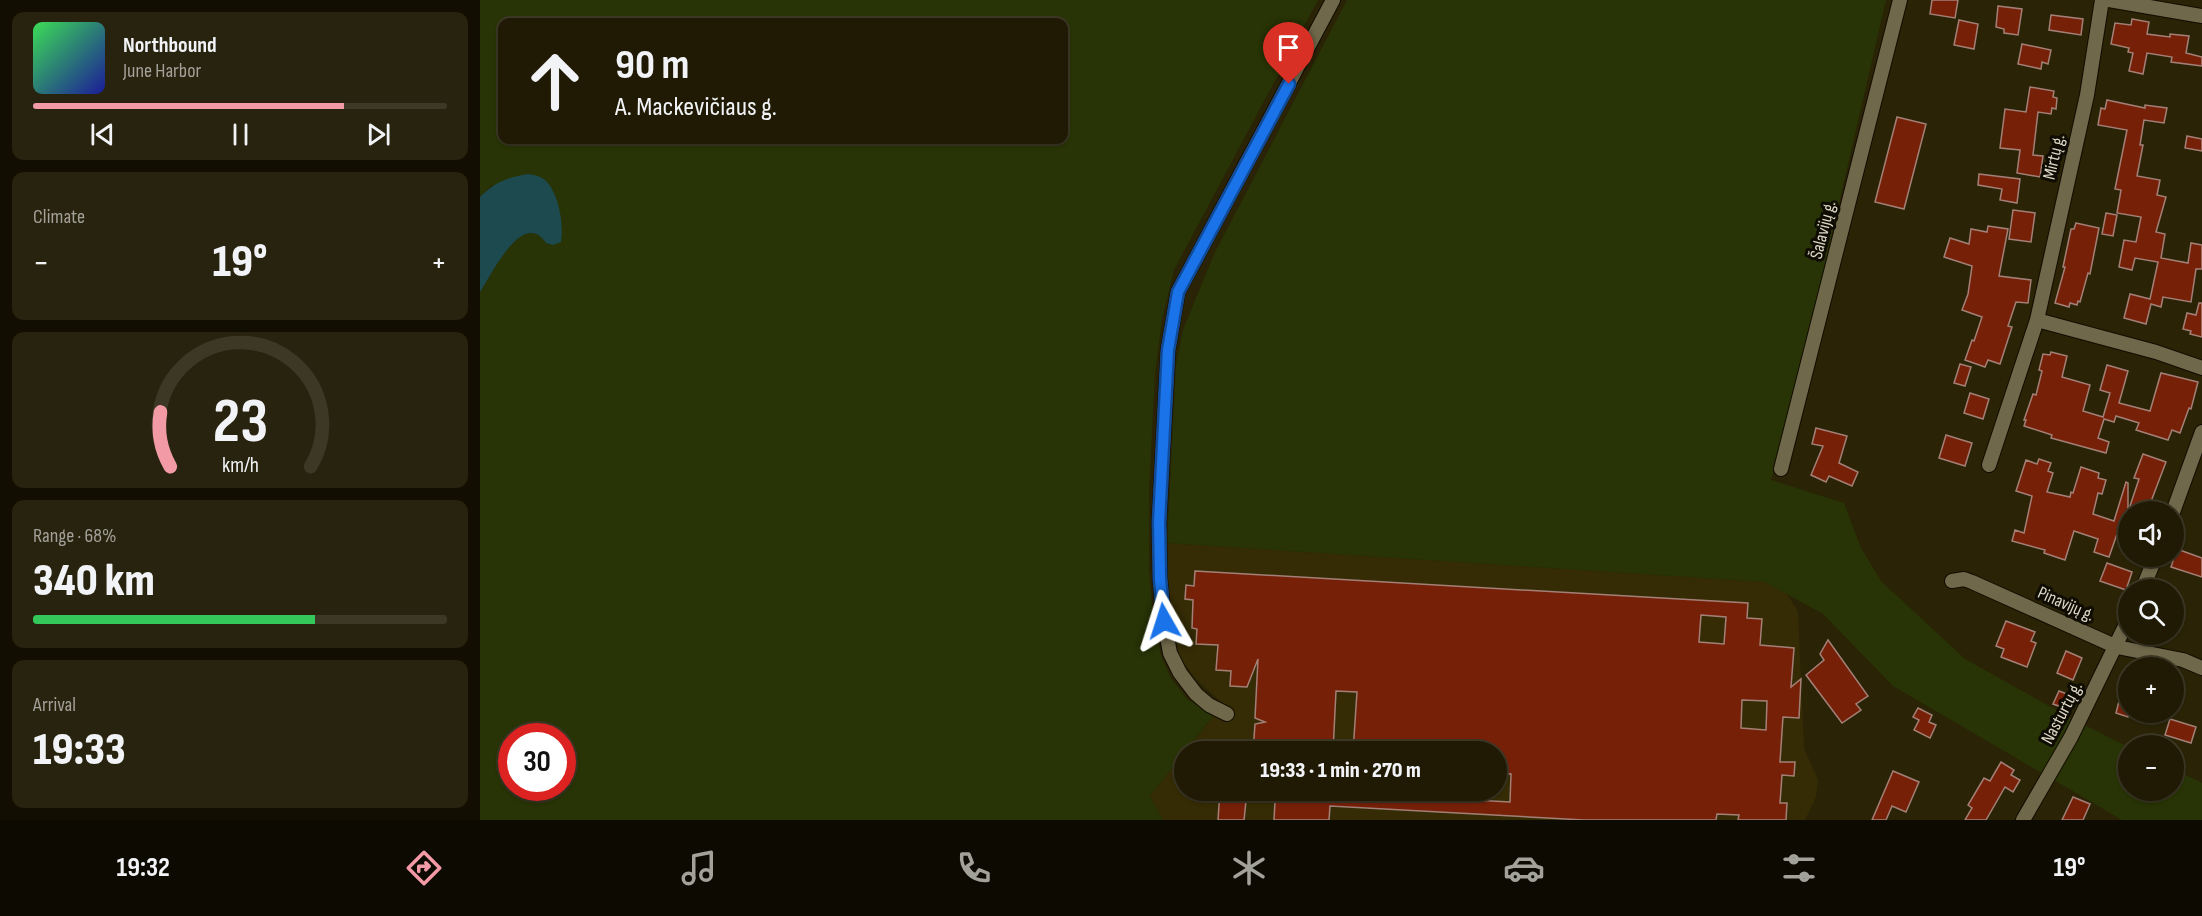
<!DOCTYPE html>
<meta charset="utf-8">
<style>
:root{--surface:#201a04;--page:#28230e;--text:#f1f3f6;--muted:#a2a19a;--line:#3d3826;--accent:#f39aa7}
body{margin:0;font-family:"Sofia Sans Condensed",sans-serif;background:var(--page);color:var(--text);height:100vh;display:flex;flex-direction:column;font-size:22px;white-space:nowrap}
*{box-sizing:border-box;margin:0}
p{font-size:20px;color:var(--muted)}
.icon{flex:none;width:33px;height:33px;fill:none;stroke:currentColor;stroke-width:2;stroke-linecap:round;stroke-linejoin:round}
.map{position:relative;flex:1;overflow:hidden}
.sheet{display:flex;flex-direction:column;gap:12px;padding:12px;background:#120e02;width:480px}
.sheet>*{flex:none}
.hud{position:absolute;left:18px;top:18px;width:570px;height:126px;border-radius:12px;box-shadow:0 2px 4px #0004,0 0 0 2px var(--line);background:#201a04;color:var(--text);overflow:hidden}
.fabs{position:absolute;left:1638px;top:501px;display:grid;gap:12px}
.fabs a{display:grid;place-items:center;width:66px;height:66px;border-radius:50%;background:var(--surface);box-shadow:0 2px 4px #0004,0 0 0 2px var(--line);font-size:30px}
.speed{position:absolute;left:18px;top:723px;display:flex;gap:12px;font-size:30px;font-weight:700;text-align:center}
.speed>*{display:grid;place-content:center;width:78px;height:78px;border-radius:50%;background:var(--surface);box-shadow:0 2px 4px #0004,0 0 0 2px var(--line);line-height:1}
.speed .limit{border:9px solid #d22;background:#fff;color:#111}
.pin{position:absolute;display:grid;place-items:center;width:51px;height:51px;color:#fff;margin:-62px -26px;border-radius:50% 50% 50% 0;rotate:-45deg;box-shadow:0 0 6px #0007}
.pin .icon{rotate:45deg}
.me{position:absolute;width:66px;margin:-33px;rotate:354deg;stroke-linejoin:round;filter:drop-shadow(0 0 4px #0008)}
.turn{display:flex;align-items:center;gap:21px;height:126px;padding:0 18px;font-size:27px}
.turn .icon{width:78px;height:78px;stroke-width:2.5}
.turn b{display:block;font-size:42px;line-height:51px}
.big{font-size:45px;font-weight:800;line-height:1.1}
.sheet .widget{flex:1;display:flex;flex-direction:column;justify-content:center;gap:9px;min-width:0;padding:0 21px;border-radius:12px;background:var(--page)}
.sheet .dial{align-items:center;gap:0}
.dial svg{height:156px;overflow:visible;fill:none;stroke:var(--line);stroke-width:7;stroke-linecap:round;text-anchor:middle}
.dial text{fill:var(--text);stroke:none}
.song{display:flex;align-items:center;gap:18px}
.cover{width:72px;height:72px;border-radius:9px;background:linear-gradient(135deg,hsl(130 70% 55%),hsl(240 70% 35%))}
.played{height:6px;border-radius:3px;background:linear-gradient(90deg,var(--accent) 75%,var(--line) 75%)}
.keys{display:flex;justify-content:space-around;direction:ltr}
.heat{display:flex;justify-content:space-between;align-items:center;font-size:33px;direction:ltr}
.charge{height:9px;border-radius:4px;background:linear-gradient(90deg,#34c759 68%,var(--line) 0)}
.trip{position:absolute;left:694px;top:741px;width:333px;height:60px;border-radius:30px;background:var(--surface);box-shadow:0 2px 4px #0004,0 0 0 2px var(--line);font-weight:800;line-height:60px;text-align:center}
.tab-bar{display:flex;height:96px;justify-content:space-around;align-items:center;background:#0d0a02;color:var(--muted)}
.tab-bar .icon{width:42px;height:42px}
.tab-bar .selected{color:var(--accent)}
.tab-bar b{font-size:27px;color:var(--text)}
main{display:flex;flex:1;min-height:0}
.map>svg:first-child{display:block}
.built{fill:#352c05}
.green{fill:#283405;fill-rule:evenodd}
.water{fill:#1c4a4f}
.building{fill:#772008;stroke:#a38077;stroke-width:1.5;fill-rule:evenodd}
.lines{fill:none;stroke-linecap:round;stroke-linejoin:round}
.minor-casing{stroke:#120c00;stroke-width:16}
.minor{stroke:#70684a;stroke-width:14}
.route-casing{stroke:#114b97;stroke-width:15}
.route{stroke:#1a73e8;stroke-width:10}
.labels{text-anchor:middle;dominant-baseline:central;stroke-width:6;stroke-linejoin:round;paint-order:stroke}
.street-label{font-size:18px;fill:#dedac9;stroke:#0f0c03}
</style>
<main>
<section class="sheet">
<div class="widget">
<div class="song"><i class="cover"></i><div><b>Northbound</b><p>June Harbor</p></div></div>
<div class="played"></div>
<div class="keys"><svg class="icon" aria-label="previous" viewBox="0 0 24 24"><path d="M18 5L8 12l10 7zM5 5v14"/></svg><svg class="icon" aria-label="pause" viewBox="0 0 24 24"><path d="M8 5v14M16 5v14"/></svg><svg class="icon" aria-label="next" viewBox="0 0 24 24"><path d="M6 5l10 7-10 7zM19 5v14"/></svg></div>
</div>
<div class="widget"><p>Climate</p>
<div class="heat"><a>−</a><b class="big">19°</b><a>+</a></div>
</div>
<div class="widget dial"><svg viewBox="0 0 100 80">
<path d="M14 69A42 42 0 1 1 86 69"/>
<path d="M14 69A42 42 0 0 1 9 41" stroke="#f39aa7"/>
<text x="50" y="56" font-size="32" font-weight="700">23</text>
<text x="50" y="72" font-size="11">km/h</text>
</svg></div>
<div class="widget"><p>Range · 68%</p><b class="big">340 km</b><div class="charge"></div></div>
<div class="widget"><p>Arrival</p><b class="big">19:33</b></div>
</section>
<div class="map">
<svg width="1722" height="820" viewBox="0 0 1722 820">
<rect width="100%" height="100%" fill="#2a2306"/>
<!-- built -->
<polygon class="built" points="687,543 1285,582 1306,593 1318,611 1324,748 1338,780 1336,797 1325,820 683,820 670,796 705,752 705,790 1017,790 1017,752 705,752 743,704 715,678 700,657 693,631 688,596"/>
<!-- green -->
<g class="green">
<path d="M0,0H838L694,270L682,320L675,374L669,493V568L673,616L681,656L691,678L707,699L734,715L670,796L683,820H0V292C12,274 43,208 66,243L73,245L12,185L0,197ZM22,22H584V140H22ZM32,736H82V788H32Z"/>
<polygon points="867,0 1406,0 1333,316 1291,480 1364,503 1381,548 1401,581 1485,659 1587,716 1648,747 1648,790 1694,790 1694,769 1722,783 1722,820 1642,820 1413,686 1343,614 1285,582 687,543 696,365 703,330 734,254"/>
</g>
<!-- water -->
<path class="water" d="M48,174C54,175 61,176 66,181C79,194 84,225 81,242L73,245L66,243C43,208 12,274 0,292V197C14,183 28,177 48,174Z"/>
<!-- building -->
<g class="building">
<polygon points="1452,0 1478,0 1475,18 1450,14"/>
<polygon points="1518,6 1542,9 1538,35 1524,33 1524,29 1516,27"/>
<polygon points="1571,15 1603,19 1601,35 1569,30"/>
<polygon points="1652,19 1669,22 1667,34 1690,37 1690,34 1709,36 1706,53 1722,57 1722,66 1691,62 1692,57 1667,53 1663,74 1649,71 1653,53 1648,52 1649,48 1631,44 1635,23 1651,25"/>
<polygon points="1479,20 1498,24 1494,49 1474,45"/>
<polygon points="1542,44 1571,50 1568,64 1562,62 1561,69 1538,64"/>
<polygon points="1550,87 1574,91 1573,97 1577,98 1576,109 1572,108 1571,114 1558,112 1553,155 1563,156 1560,177 1537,173 1540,150 1520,148 1525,109 1546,112"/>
<polygon points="1627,100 1665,108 1665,105 1687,108 1684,123 1664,120 1660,145 1663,145 1657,176 1680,180 1677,195 1686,197 1676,232 1685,234 1681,258 1708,263 1711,243 1722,245 1722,269 1716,269 1711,302 1683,297 1681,307 1671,304 1666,324 1644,318 1650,294 1670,299 1678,262 1655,258 1652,270 1639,267 1644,240 1656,242 1661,217 1637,213 1641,190 1635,189 1647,130 1618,125 1621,108 1625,109"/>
<polygon points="1417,117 1446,124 1424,209 1395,202"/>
<polygon points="1707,136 1722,139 1722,151 1705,148"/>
<polygon points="1499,174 1540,179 1537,203 1520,200 1522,189 1498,185"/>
<polygon points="1533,210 1555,213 1551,242 1529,239"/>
<polygon points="1626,213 1637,215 1633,236 1622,234"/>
<polygon points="1596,223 1619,228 1610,274 1608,273 1600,302 1598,301 1597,305 1590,303 1589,307 1575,303 1585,267 1583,267 1591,229 1594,229"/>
<polygon points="1508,226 1528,229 1519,276 1551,280 1548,303 1536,302 1528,326 1532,327 1520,364 1508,360 1505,367 1485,360 1492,340 1494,341 1502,317 1482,310 1488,294 1492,266 1464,257 1470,238 1489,244 1491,229 1507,232"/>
<polygon points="1719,303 1722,303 1722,337 1710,334 1711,331 1703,329 1707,313 1716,315"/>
<polygon points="1571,352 1587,356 1582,377 1610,385 1603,411 1623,417 1630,393 1620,390 1627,365 1648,371 1639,403 1670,411 1681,373 1718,382 1711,409 1709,408 1700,433 1692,430 1688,440 1656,430 1659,423 1636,416 1634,422 1624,419 1618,438 1629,442 1626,453 1571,438 1572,435 1544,426 1546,420 1544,420 1553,394 1556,395 1562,371 1559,370 1563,354 1570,355"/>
<polygon points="1480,364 1491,367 1485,386 1474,383"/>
<polygon points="1490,393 1509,399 1503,419 1484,413"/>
<polygon points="1336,428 1367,436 1359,463 1378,472 1372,486 1349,476 1346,482 1331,475 1343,446 1332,444"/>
<polygon points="1466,435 1492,443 1485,466 1459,458"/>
<polygon points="1663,454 1686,462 1667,512 1650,506 1659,479 1654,478"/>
<polygon points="1559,459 1571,463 1568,471 1573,473 1567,492 1590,497 1591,492 1593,493 1601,467 1619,473 1618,478 1626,480 1622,494 1618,493 1613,514 1634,521 1646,482 1648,483 1648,538 1637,534 1629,557 1614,552 1618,539 1594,531 1585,560 1564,553 1565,550 1532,541 1535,530 1544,533 1552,496 1536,491 1546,460 1557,464"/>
<polygon points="1697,549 1722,558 1722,577 1691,567"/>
<polygon points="1627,563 1652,572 1646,590 1620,581"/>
<path d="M715,571L1268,603L1267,618L1282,619L1280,645L1314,648L1311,687L1321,679L1319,718L1303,717L1300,762H1315L1314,776L1302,775L1300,803H1307L1306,820H1258L1259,815L1237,814L1236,820H1104L850,806L849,820H794L795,802H788V790H994L993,800L1030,802L1031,774L1017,773V752H873L877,692L856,691L853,752H773L775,724L785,722L775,718L778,659L767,687L750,686L751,671L736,670L738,645L716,644L717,629L712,628L713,600L705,599L706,585L714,586ZM1221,615L1246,617L1244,644L1219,642ZM1262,700L1287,701L1286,730L1261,728Z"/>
<polygon points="1526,621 1555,632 1551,641 1556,643 1547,667 1521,657 1524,649 1516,646"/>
<polygon points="1348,640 1388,696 1376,704 1381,710 1362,723 1326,675 1344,660 1340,654"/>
<polygon points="1586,651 1602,658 1593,680 1577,673"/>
<polygon points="1644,681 1648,681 1648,717 1636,713"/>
<polygon points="1579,691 1590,695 1584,708 1573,704"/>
<polygon points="1438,708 1452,715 1449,722 1456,725 1450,738 1434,730 1439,720 1433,717"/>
<polygon points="1690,719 1716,727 1711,743 1685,735"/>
<polygon points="1521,762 1534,770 1531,775 1540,780 1533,792 1525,787 1506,820 1485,820 1492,808 1488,805 1504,778 1510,781"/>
<polygon points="1413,771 1439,782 1426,812 1412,806 1406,820 1392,820"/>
<polygon points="740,790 761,790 762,801 766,801 764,820 738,820"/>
<polygon points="1593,797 1610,804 1603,820 1582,820"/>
</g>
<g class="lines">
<defs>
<g id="minor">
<polyline points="1629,0 1722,16"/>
<polyline points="1557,320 1676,352 1722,368"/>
<polyline points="1509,465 1557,320 1607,95 1622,0"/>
<polyline points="1301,469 1420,0"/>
<polyline points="1693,512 1722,432"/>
<polyline points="1472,581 1484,579 1492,582 1637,647 1703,660 1722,668"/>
<polyline points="1662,590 1676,556"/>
<polyline points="747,714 729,705 716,694 700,673 690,653 684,621 680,578 679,522 688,350 698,292 853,0"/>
<polyline points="1543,820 1591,737 1648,620"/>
</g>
</defs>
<!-- minor casing -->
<use href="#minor" class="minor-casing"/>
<!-- minor -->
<use href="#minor" class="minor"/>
</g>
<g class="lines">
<defs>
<polyline id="route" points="684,621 680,579 679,522 688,350 698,292 809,84"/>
</defs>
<!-- route casing -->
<use href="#route" class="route-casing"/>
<!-- route -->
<use href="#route" class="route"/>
</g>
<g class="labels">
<!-- street labels -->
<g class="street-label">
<text transform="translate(1574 157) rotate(-77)">Mirtų g.</text>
<text transform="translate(1343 230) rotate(-76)">Šalavijų g.</text>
<text transform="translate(1586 604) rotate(24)">Pinavijų g.</text>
<text transform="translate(1582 713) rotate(-62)">Nasturtų g.</text>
</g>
</g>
</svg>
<div class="fabs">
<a><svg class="icon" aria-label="sound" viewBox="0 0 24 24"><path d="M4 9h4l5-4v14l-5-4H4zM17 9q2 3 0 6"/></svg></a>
<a><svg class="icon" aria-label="search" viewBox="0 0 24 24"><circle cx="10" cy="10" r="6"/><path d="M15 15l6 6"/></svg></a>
<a>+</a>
<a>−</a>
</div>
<div class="speed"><div class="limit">30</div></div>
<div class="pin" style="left:809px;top:84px;background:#d93025"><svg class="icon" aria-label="arrive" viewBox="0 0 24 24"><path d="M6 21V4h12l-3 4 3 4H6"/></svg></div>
<svg class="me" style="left:684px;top:621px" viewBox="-20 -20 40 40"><path d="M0-17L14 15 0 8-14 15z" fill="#1a73e8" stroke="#fff" stroke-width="4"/></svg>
<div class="trip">19:33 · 1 min · 270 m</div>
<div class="hud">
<div class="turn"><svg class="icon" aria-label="ahead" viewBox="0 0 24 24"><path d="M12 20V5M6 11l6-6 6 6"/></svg><div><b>90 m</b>A. Mackevičiaus g.</div></div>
</div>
</div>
</main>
<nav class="tab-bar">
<b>19:32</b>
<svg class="icon selected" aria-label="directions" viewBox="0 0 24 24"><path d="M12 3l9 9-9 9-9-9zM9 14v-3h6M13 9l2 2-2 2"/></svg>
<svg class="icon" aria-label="music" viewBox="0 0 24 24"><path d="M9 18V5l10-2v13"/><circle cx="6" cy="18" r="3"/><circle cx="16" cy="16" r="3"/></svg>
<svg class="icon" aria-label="phone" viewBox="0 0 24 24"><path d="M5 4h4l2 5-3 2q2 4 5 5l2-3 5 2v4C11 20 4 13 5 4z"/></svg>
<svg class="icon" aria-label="climate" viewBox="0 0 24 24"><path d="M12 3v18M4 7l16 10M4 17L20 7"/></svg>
<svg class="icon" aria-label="car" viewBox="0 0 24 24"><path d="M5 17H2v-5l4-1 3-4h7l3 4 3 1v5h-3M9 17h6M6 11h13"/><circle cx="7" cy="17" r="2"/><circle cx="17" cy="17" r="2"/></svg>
<svg class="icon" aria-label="filters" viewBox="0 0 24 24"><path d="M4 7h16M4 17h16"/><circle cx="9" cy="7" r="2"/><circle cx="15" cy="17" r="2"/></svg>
<b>19°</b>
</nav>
